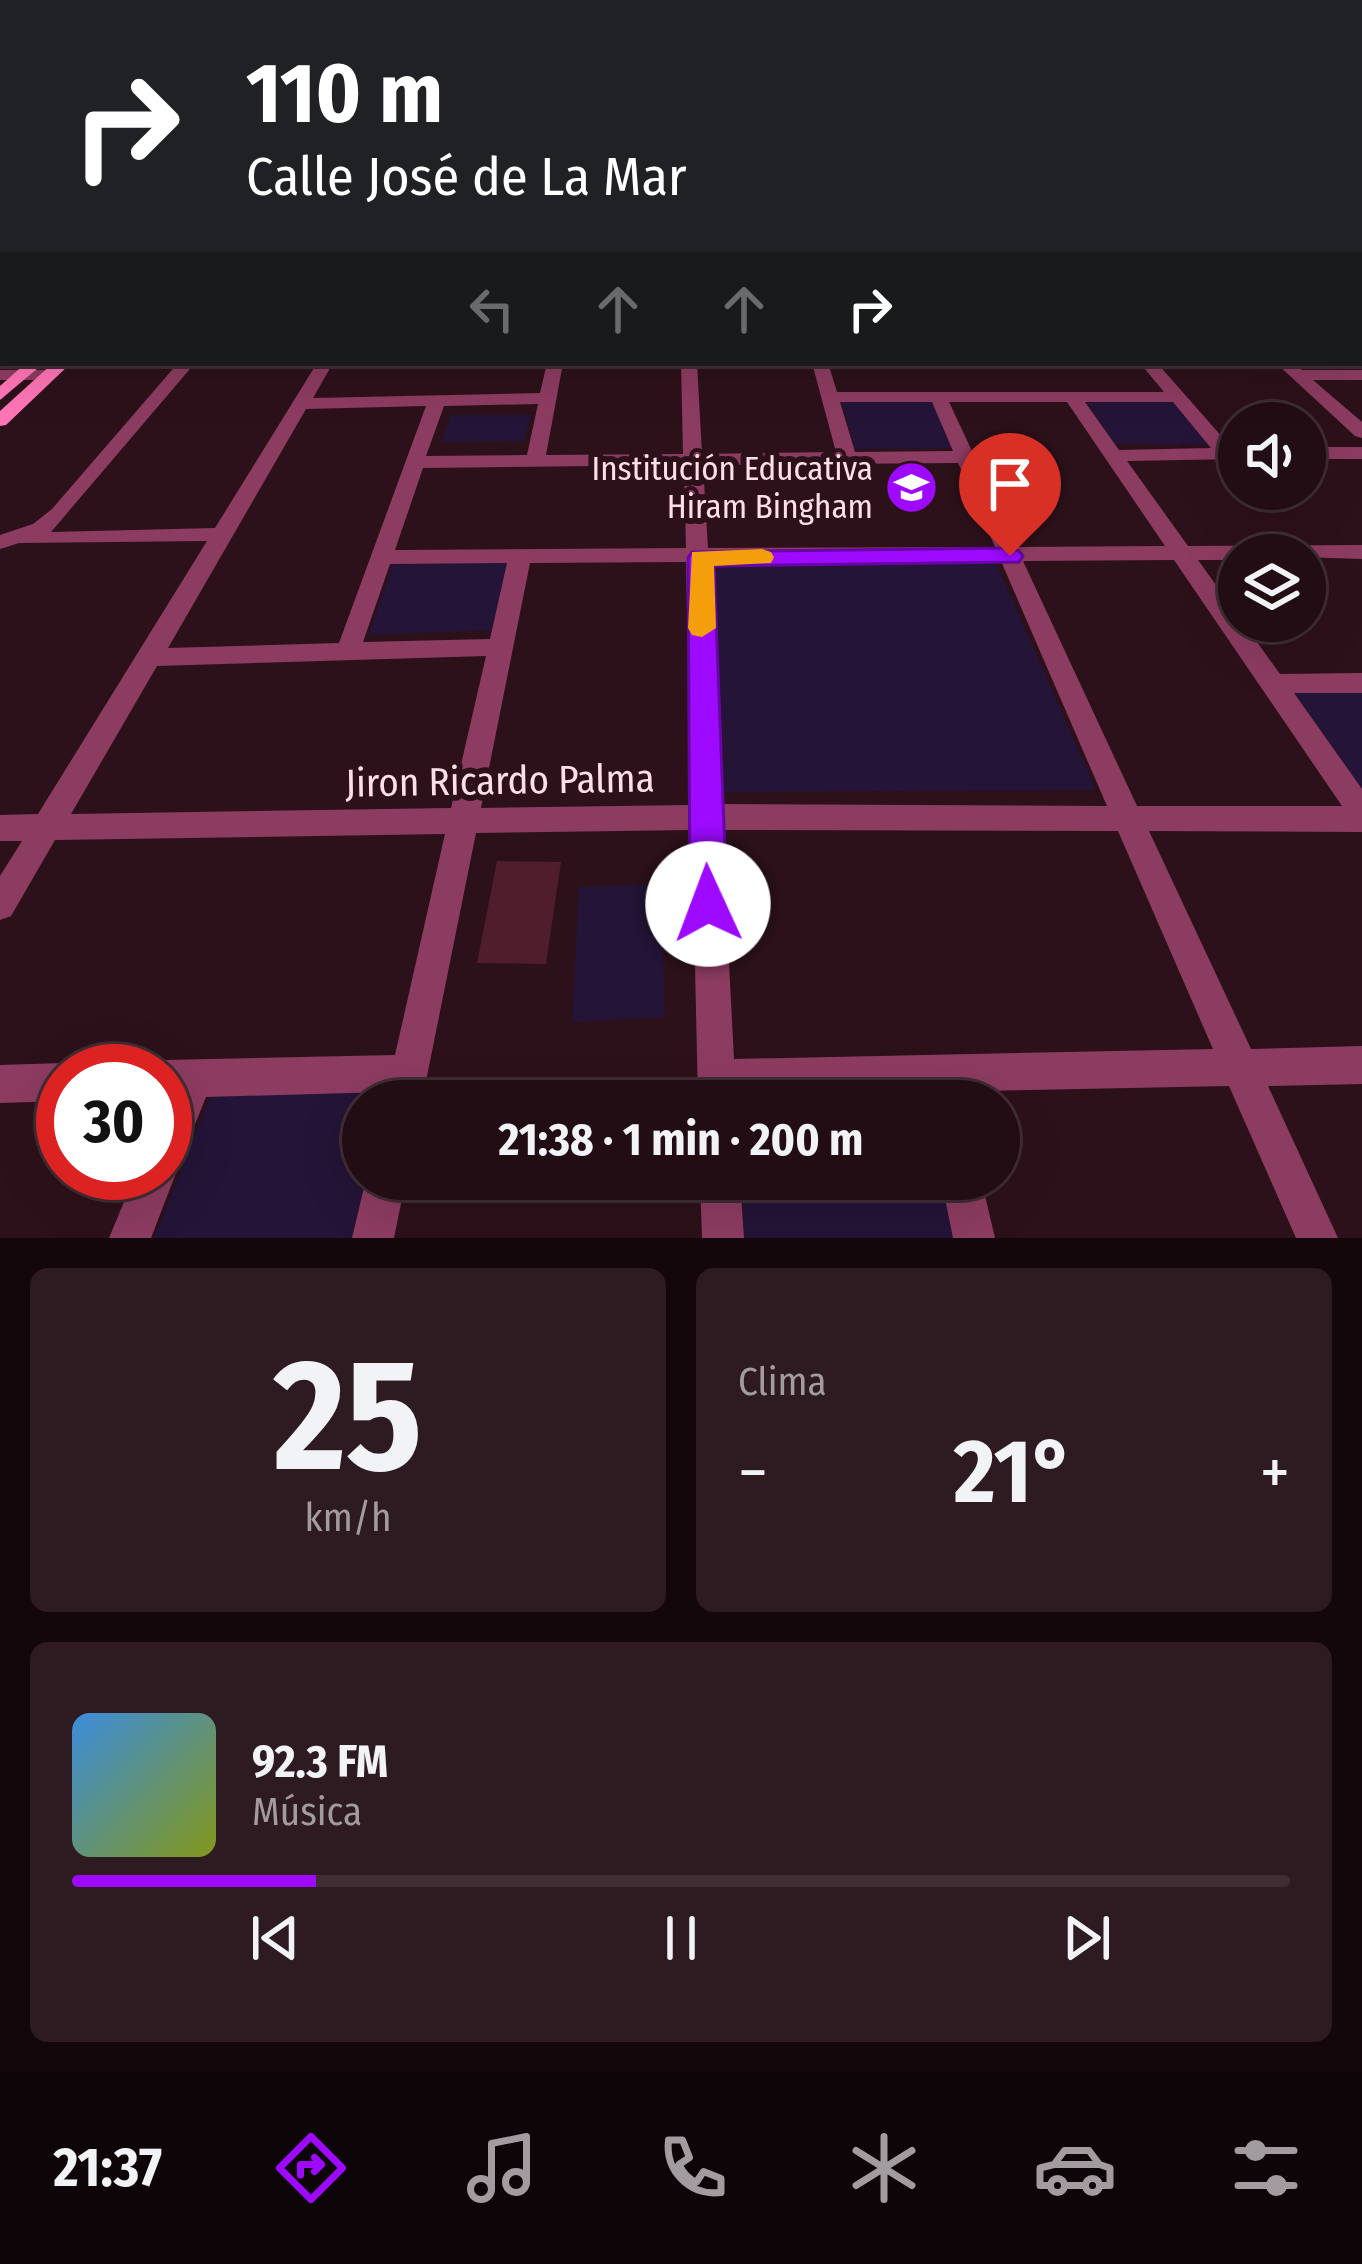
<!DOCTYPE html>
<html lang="es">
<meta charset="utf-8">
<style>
:root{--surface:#220d14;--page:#2e1b22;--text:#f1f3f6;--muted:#a29ca0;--line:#3f2d34;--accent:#9d0aff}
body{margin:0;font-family:"Fira Sans Condensed",sans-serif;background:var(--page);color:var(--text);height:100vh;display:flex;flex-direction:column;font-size:45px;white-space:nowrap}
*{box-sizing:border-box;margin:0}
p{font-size:39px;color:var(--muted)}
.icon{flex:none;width:66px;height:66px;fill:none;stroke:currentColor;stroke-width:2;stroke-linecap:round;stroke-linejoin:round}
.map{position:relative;height:1238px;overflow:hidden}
.drawer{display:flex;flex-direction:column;gap:30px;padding:30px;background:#13070b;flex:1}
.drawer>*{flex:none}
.hud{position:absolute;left:0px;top:0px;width:1362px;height:366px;box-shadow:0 12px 48px #0002,0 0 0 3px var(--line);background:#202124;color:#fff;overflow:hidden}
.buttons{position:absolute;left:1218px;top:402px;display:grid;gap:24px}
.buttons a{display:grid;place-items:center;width:108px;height:108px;border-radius:50%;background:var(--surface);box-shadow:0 12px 48px #0002,0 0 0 3px var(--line);font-size:60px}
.speed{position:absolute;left:36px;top:1044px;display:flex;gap:24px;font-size:60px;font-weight:700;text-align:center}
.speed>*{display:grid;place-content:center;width:156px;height:156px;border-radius:50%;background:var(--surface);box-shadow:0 12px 48px #0002,0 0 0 3px var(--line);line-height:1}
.speed .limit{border:18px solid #d22;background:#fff;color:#111}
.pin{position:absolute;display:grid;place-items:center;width:102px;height:102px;color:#fff;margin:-123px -51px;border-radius:50% 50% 50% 0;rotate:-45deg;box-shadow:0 0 12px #0007}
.pin .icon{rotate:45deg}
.me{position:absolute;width:132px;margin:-66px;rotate:358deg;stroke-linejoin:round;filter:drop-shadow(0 0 9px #0008)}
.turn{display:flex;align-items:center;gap:42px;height:252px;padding:0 48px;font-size:54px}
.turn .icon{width:156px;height:156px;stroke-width:2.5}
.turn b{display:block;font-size:84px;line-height:102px}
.lanes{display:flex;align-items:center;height:114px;padding:0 48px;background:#0003;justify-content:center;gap:60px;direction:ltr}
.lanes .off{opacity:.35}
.big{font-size:90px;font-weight:700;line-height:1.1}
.drawer .tile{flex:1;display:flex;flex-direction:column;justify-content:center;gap:18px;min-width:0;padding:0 42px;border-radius:18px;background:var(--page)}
.drawer .dial{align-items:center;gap:0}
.dial b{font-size:156px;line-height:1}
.song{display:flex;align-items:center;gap:36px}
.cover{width:144px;height:144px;border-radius:18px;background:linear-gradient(135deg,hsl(210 70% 55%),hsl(70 70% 35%))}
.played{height:12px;border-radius:6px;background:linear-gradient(90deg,var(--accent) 20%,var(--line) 20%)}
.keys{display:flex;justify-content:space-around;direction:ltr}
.heat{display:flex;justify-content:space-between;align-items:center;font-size:66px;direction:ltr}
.drawer .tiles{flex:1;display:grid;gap:30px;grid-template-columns:1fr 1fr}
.tile:last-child{grid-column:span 2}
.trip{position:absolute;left:342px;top:1080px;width:678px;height:120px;border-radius:60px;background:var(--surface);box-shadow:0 12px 48px #0002,0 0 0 3px var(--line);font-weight:700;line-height:120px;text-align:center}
.dock{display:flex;height:192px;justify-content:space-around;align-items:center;background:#0e0508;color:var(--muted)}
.dock .icon{width:84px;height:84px}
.dock .current{color:var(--accent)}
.dock b{font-size:54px;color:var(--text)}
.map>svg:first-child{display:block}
.green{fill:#241437}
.building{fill:#4f1d2c}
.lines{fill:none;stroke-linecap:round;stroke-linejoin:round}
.minor{fill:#8d3c61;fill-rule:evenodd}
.tertiary{fill:#8d3c61;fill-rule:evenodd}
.secondary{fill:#ff75b6;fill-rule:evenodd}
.route{fill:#9d0aff;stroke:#6606a6;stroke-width:3}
.slow{fill:#f59e0b}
.labels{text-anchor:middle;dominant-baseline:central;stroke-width:12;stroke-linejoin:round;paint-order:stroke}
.poi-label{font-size:33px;fill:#ffdeea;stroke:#2d111a;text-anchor:end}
.near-street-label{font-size:39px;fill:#ffdeea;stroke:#2d111a}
</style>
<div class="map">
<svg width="1362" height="1238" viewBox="0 0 1362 1238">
<rect width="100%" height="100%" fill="#2d111a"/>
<!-- green -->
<g class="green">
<polygon points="840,397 933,398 955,448 855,449"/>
<polygon points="1172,397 1211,445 1115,444 1083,398"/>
<polygon points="451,415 531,415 524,441 441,442"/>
<polygon points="395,557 509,557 494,630 369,635"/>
<polygon points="715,559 994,559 1096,790 725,792"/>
<polygon points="1287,682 1362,682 1362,790"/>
<polygon points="661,884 665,1017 572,1022 579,887"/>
<polygon points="925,1076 930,1101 737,1101 736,1078"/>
<polygon points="391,1079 386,1101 363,1101 363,1179 367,1179 352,1238 154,1238 215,1083"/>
<polygon points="741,1179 945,1179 956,1238 744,1238"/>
</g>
<!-- building -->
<polygon class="building" points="497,861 561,862 546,964 477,963"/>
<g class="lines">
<!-- minor -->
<g class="minor">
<polygon points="3,209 3,218 0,219 0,210"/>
<polygon points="1359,312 1362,313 1362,323 1359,322"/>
<rect x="0" y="315" width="3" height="10"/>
<path d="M178,363H195L51,532L215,528L317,363H333L313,398L540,393L547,363H563L546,455L683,454L681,363H697L702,454L836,452L812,363H828L837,392H1164L1140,363H1157L1231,447H1239V459L1127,461L1188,546L1362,545V559L1239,555V560H1198L1280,674L1362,673V693H1294L1362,789V832L1149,831L1251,1049L1362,1046V1084L1268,1086L1338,1238H1296L1229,1086L736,1096V1101H698L692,830L476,833L422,1101H384L386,1092L206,1097L179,1164L173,1166L176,1173L151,1238H109L136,1173H165V1071H150L152,1066L165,1060L395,1055L445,834L55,840L11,916L0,920V876L22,841H0V815L38,814L207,541L19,543L0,549V535L33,524L52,509ZM840,402H932L953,451L855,452ZM949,402H1067L1165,546L1017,547ZM1085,402H1173L1211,448L1119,450ZM538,404L527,455L426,456L444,406ZM426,406L339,643L168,648L306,409ZM958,463L995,547L708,548L703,465ZM684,465L686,548L395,550L423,468ZM1174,560L1342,806H1137L1023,561ZM1001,561L1107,806L721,804L708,562ZM686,562L691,805L481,808L530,563ZM507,563L490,639L363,642L390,564ZM486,656L451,808L71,814L157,666ZM722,830L1118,831L1213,1049L734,1059Z"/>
<polygon points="1276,363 1294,363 1302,370 1362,370 1362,380 1313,380 1362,422 1362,438 1355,436"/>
<polygon points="0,370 51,370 59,375 51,380 0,380"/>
<rect x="1305" y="447" width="57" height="12"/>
<polygon points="63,1063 77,1071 63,1071 63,1101 0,1103 0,1065"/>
<polygon points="366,1179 406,1179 394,1238 352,1238"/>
<polygon points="700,1179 740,1179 744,1238 702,1238"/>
<polygon points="941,1179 981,1179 995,1238 953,1238"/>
</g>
<!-- tertiary -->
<g class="tertiary">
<rect x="0" y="261" width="3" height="8"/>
<rect x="1359" y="268" width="3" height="8"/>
</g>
<!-- secondary -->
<g class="secondary">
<polygon points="26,363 44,363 0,400 0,386"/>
<polygon points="53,363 71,363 6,425 0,426 0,411"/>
</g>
</g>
<!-- sky -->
<linearGradient id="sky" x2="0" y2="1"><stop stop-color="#19090e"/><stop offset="0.49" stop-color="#463849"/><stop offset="1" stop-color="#463849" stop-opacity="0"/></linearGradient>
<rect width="1362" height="338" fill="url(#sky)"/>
<!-- route -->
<polygon class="route" points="1010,548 1019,551 1023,556 1019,562 714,566 727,904 721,916 708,921 695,916 690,904 688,558 692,552"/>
<!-- slow -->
<polygon class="slow" points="762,549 771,552 774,557 771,563 714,566 716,628 702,637 692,635 688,628 692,552"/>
<!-- icons -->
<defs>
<symbol id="school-disc" viewBox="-11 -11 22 22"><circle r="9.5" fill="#9d0aff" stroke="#2d111a"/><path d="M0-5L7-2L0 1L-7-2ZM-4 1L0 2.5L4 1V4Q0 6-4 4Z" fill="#fff"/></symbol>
</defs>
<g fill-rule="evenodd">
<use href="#school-disc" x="882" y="458" width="59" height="59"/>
</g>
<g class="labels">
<!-- poi labels -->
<g class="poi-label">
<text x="873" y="469">Institución Educativa<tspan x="873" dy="38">Hiram Bingham</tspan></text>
</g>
<!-- near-street labels -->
<g class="near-street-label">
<text transform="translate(500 781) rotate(-1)">Jiron Ricardo Palma</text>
</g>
</g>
</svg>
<div class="buttons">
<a><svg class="icon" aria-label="sound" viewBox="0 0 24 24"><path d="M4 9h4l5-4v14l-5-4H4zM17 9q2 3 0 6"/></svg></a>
<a><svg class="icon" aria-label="layers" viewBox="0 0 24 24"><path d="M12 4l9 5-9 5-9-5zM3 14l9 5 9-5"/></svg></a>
</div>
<div class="speed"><div class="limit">30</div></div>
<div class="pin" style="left:1010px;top:556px;background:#d93025"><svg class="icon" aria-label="arrive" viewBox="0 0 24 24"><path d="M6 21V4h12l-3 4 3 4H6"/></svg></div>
<svg class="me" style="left:708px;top:904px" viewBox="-20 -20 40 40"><circle r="19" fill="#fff"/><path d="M0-13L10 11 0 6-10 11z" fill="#9d0aff"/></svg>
<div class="trip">21:38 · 1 min · 200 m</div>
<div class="hud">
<div class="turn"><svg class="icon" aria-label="right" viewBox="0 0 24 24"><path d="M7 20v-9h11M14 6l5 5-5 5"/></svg><div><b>110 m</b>Calle José de La Mar</div></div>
<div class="lanes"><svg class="icon off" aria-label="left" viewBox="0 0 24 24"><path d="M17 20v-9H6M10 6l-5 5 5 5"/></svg><svg class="icon off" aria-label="ahead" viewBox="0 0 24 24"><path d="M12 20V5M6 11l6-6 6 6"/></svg><svg class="icon off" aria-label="ahead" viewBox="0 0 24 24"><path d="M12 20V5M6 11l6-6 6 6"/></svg><svg class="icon" aria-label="right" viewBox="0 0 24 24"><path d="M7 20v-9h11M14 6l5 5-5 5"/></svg></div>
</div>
</div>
<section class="drawer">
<div class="tiles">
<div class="tile dial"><b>25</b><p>km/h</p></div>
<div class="tile"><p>Clima</p>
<div class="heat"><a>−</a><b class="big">21°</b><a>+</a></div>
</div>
<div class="tile">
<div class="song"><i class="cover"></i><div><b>92.3 FM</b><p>Música</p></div></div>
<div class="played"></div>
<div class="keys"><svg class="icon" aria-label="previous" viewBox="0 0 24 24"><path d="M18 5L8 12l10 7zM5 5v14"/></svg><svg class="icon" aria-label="pause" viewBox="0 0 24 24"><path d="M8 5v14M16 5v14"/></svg><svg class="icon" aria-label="next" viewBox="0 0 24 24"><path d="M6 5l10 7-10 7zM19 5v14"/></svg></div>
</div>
</div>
</section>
<nav class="dock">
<b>21:37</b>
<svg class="icon current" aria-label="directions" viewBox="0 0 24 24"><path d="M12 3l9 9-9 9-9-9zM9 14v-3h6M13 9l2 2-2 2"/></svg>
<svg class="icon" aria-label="music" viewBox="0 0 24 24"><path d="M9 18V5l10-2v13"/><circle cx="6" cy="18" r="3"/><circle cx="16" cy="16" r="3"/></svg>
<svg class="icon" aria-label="phone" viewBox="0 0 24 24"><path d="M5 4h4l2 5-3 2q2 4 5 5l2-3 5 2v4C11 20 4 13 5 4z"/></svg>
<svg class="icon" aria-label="climate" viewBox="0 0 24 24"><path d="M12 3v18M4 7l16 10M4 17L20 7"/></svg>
<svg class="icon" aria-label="car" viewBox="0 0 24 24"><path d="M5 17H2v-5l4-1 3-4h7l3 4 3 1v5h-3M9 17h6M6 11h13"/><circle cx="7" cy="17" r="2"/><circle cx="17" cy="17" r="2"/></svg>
<svg class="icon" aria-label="filters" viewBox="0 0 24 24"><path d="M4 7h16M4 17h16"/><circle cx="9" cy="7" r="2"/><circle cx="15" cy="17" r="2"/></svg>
</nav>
